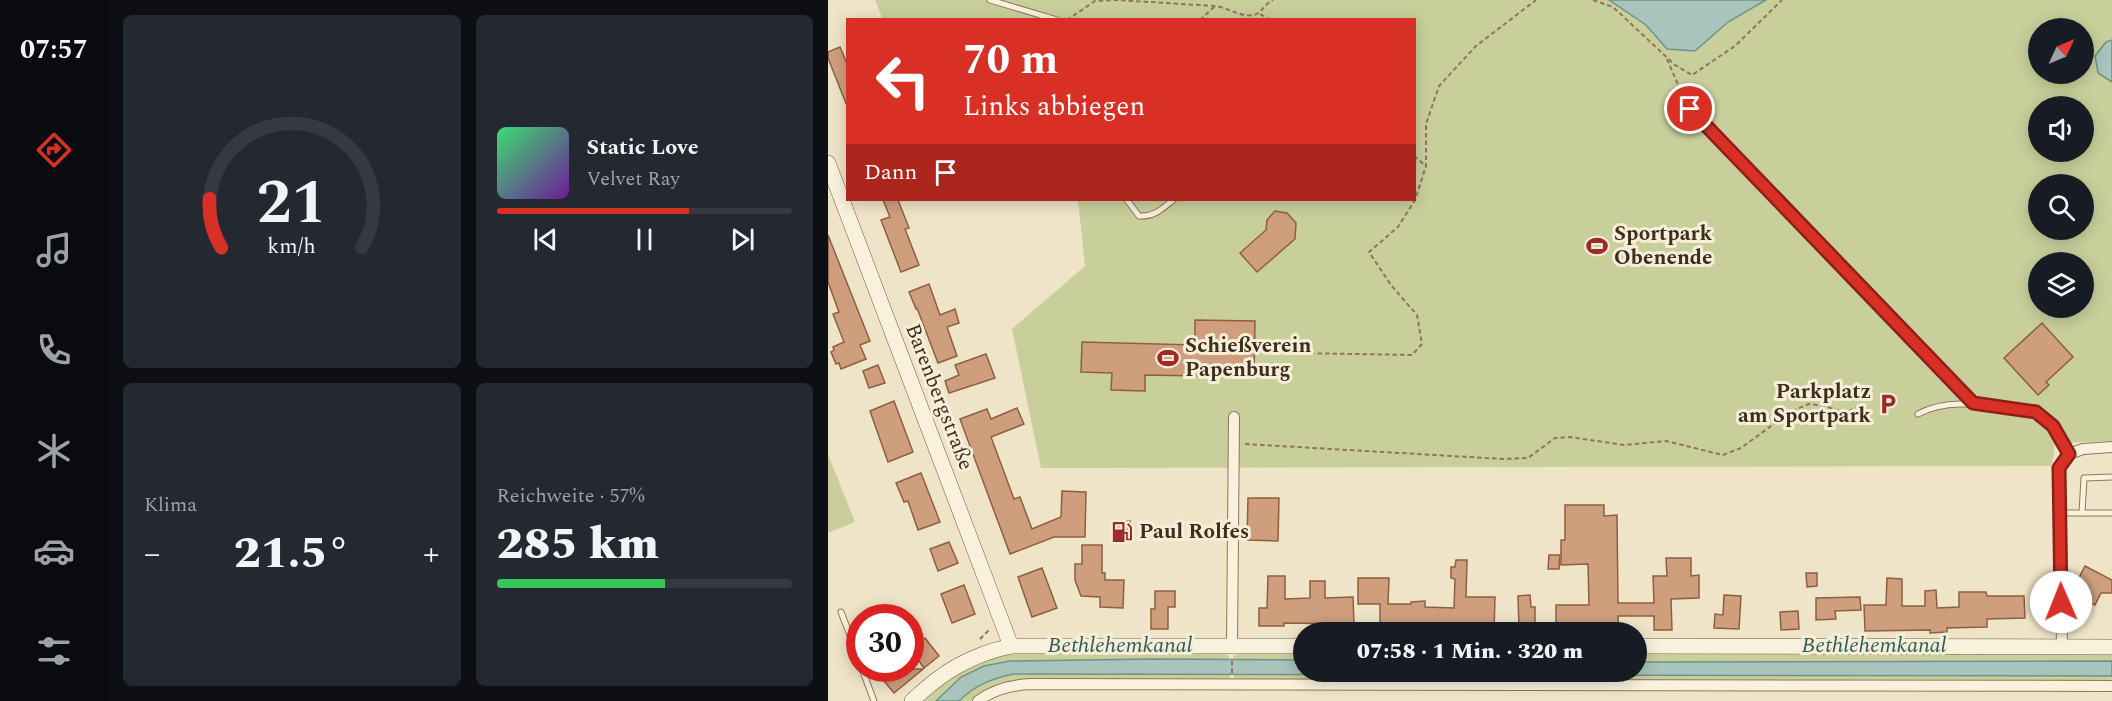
<!DOCTYPE html>
<html lang="de">
<meta charset="utf-8">
<style>
:root{--surface:#171b24;--page:#242831;--text:#f1f3f6;--muted:#9ea1a6;--line:#363941;--accent:#d93025}
body{margin:0;font-family:Spectral,serif;background:var(--page);color:var(--text);height:100vh;display:flex;flex-direction:column;font-size:22px;white-space:nowrap}
*{box-sizing:border-box;margin:0}
p{font-size:20px;color:var(--muted)}
.icon{flex:none;width:33px;height:33px;fill:none;stroke:currentColor;stroke-width:2;stroke-linecap:round;stroke-linejoin:round}
.map{position:relative;flex:1;overflow:hidden}
.panel{display:flex;flex-direction:column;gap:15px;padding:15px;background:#0d0f14;width:720px}
.panel>*{flex:none}
.banner{position:absolute;left:18px;top:18px;width:570px;height:183px;border-radius:0px;box-shadow:0 3px 15px #0003;background:#d93025;color:#fff;overflow:hidden}
.needle{width:39px;rotate:46deg}
.fabs{position:absolute;left:1200px;top:18px;display:grid;gap:12px}
.fabs a{display:grid;place-items:center;width:66px;height:66px;border-radius:50%;background:var(--surface);box-shadow:0 3px 15px #0003;font-size:30px}
.speed{position:absolute;left:18px;top:604px;display:flex;gap:12px;font-size:30px;font-weight:700;text-align:center}
.speed>*{display:grid;place-content:center;width:78px;height:78px;border-radius:50%;background:var(--surface);box-shadow:0 3px 15px #0003;line-height:1}
.speed .limit{border:9px solid #d22;background:#fff;color:#111}
.pin{position:absolute;display:grid;place-items:center;width:51px;height:51px;color:#fff;margin:-26px;border:3px solid #fff;border-radius:50%;box-shadow:0 2px 6px #0007}
.me{position:absolute;width:66px;margin:-33px;rotate:359deg;stroke-linejoin:round;filter:drop-shadow(0 0 4px #0008)}
.turn{display:flex;align-items:center;gap:21px;height:126px;padding:0 18px;font-size:27px}
.turn .icon{width:78px;height:78px;stroke-width:2.5}
.turn b{display:block;font-size:42px;line-height:51px}
.then{display:flex;align-items:center;height:57px;padding:0 18px;background:#0003;gap:12px;font-size:22px}
.big{font-size:45px;font-weight:800;line-height:1.1}
.panel .card{flex:1;display:flex;flex-direction:column;justify-content:center;gap:9px;min-width:0;padding:0 21px;border-radius:9px;background:var(--page)}
.panel .dial{align-items:center;gap:0}
.dial svg{height:156px;overflow:visible;fill:none;stroke:var(--line);stroke-width:7;stroke-linecap:round;text-anchor:middle}
.dial text{fill:var(--text);stroke:none}
.song{display:flex;align-items:center;gap:18px}
.cover{width:72px;height:72px;border-radius:9px;background:linear-gradient(135deg,hsl(140 70% 55%),hsl(280 70% 35%))}
.played{height:6px;border-radius:3px;background:linear-gradient(90deg,var(--accent) 65%,var(--line) 65%)}
.keys{display:flex;justify-content:space-around;direction:ltr}
.heat{display:flex;justify-content:space-between;align-items:center;font-size:33px;direction:ltr}
.charge{height:9px;border-radius:4px;background:linear-gradient(90deg,#34c759 57%,var(--line) 0)}
.panel .tiles{flex:1;display:grid;gap:15px;grid-template-columns:repeat(2,1fr)}
.trip{position:absolute;left:465px;top:622px;width:354px;height:60px;border-radius:30px;background:var(--surface);box-shadow:0 3px 15px #0003;font-weight:800;line-height:60px;text-align:center}
main{display:flex;flex:1;min-height:0}
.tabs{display:flex;flex-direction:column;width:108px;justify-content:space-around;align-items:center;background:#090b0e;color:var(--muted)}
.tabs .icon{width:42px;height:42px}
.tabs .on{color:var(--accent)}
.tabs b{font-size:27px;color:var(--text)}
.map>svg:first-child{display:block}
.green{fill:#c9cf9b;fill-rule:evenodd}
.water{fill:#a9c4bc;stroke:#6f938a;stroke-width:1.5}
.building{fill:#cf9f7d;stroke:#8d5f41;stroke-width:1.5}
.lines{fill:none;stroke-linecap:round;stroke-linejoin:round}
.lane-casing{stroke:#8d765c;stroke-width:7}
.street-casing{stroke:#8d765c;stroke-width:12}
.secondary-casing{stroke:#6f573f;stroke-width:16}
.path{stroke:#8d765c;stroke-width:2;stroke-dasharray:4.5 3;stroke-linecap:butt}
.lane{stroke:#faf1dc;stroke-width:5}
.street{stroke:#faf1dc;stroke-width:10}
.secondary{stroke:#faf1dc;stroke-width:15}
.route-casing{stroke:#8d1f18;stroke-width:15}
.route{stroke:#d93025;stroke-width:10}
.labels{text-anchor:middle;dominant-baseline:central;stroke-width:6;stroke-linejoin:round;paint-order:stroke}
.poi-label{font-size:21px;font-weight:bold;fill:#3d2e20;stroke:#f7eed8;text-anchor:start}
.street-label{font-size:21px;fill:#3d2e20;stroke:#f7eed8}
.water-label{font-size:22px;font-style:italic;fill:#2f5d5a;stroke:#f7eed8}
</style>
<main>
<nav class="tabs">
<b>07:57</b>
<svg class="icon on" aria-label="directions" viewBox="0 0 24 24"><path d="M12 3l9 9-9 9-9-9zM9 14v-3h6M13 9l2 2-2 2"/></svg>
<svg class="icon" aria-label="music" viewBox="0 0 24 24"><path d="M9 18V5l10-2v13"/><circle cx="6" cy="18" r="3"/><circle cx="16" cy="16" r="3"/></svg>
<svg class="icon" aria-label="phone" viewBox="0 0 24 24"><path d="M5 4h4l2 5-3 2q2 4 5 5l2-3 5 2v4C11 20 4 13 5 4z"/></svg>
<svg class="icon" aria-label="climate" viewBox="0 0 24 24"><path d="M12 3v18M4 7l16 10M4 17L20 7"/></svg>
<svg class="icon" aria-label="car" viewBox="0 0 24 24"><path d="M5 17H2v-5l4-1 3-4h7l3 4 3 1v5h-3M9 17h6M6 11h13"/><circle cx="7" cy="17" r="2"/><circle cx="17" cy="17" r="2"/></svg>
<svg class="icon" aria-label="filters" viewBox="0 0 24 24"><path d="M4 7h16M4 17h16"/><circle cx="9" cy="7" r="2"/><circle cx="15" cy="17" r="2"/></svg>
</nav>
<section class="panel">
<div class="tiles">
<div class="card dial"><svg viewBox="0 0 100 80">
<path d="M14 69A42 42 0 1 1 86 69"/>
<path d="M14 69A42 42 0 0 1 8 44" stroke="#d93025"/>
<text x="50" y="56" font-size="32" font-weight="700">21</text>
<text x="50" y="72" font-size="11">km/h</text>
</svg></div>
<div class="card">
<div class="song"><i class="cover"></i><div><b>Static Love</b><p>Velvet Ray</p></div></div>
<div class="played"></div>
<div class="keys"><svg class="icon" aria-label="previous" viewBox="0 0 24 24"><path d="M18 5L8 12l10 7zM5 5v14"/></svg><svg class="icon" aria-label="pause" viewBox="0 0 24 24"><path d="M8 5v14M16 5v14"/></svg><svg class="icon" aria-label="next" viewBox="0 0 24 24"><path d="M6 5l10 7-10 7zM19 5v14"/></svg></div>
</div>
<div class="card"><p>Klima</p>
<div class="heat"><a>−</a><b class="big">21.5°</b><a>+</a></div>
</div>
<div class="card"><p>Reichweite · 57%</p><b class="big">285 km</b><div class="charge"></div></div>
</div>
</section>
<div class="map">
<svg width="1284" height="701" viewBox="0 0 1284 701">
<rect width="100%" height="100%" fill="#f0e4c8"/>
<!-- green -->
<g class="green">
<path d="M47,0H1284V441L1227,443L1224,466L213,468L184,329L257,266L250,200H586V20H55ZM1210,28H1256V74H1210ZM1210,106H1256V152H1210ZM1210,184H1256V230H1210ZM1210,262H1256V308H1210Z"/>
<polygon points="0,454 27,522 0,533"/>
<polygon points="187,652 394,652 401,656 401,659 405,659 405,656 411,653 475,652 476,672 808,672 809,652 1284,652 1284,681 406,680 406,674 402,674 401,681 165,687 143,701 96,701 127,674 145,664"/>
</g>
<!-- water -->
<g class="water">
<polygon points="781,0 938,0 900,22 867,51 839,49 818,25"/>
<polygon points="1284,40 1284,82 1270,73 1267,56 1278,42"/>
<path d="M324,659L475,660L476,672H808L809,662L1284,661V676L185,674C163,679 147,685 131,701H108L133,677L156,666L182,661Z"/>
</g>
<!-- building -->
<g class="building">
<polygon points="12,47 20,66 19,106 0,58 0,52"/>
<polygon points="55,200 70,200 81,228 77,229 91,265 73,272 53,220 62,217"/>
<polygon points="447,211 459,213 468,223 467,239 429,272 412,253 438,230 439,220"/>
<polygon points="0,235 42,341 32,345 38,359 13,369 11,363 8,364 3,352 6,350 5,347 16,342 5,314 11,312 0,282"/>
<polygon points="101,284 112,315 127,309 131,323 119,327 129,356 110,363 89,308 88,309 81,292"/>
<polygon points="367,320 427,321 426,377 317,375 317,391 283,390 284,373 253,372 254,342 367,345"/>
<polygon points="1214,323 1245,357 1218,382 1221,385 1210,395 1176,358"/>
<polygon points="158,354 167,378 121,393 117,381 131,375 127,365"/>
<polygon points="50,365 57,383 41,388 35,371"/>
<polygon points="66,401 85,452 60,462 42,411"/>
<polygon points="189,408 196,424 163,437 186,499 192,497 204,529 233,517 234,491 258,492 257,537 226,537 182,554 132,419 159,409 163,419"/>
<polygon points="93,473 112,522 90,530 80,501 76,502 68,483"/>
<polygon points="420,498 451,498 450,541 419,540"/>
<polygon points="737,505 776,505 776,516 789,515 790,603 826,603 825,576 839,576 838,558 863,558 863,576 871,575 871,598 843,599 844,630 826,630 826,616 790,616 791,632 728,632 728,605 761,605 760,564 733,565 733,540 737,540"/>
<polygon points="285,521 302,521 302,539 286,540"/>
<polygon points="121,542 130,563 110,571 102,549"/>
<polygon points="254,545 274,545 274,573 277,573 277,580 296,580 295,608 272,607 272,597 253,596 247,580 247,564 254,564"/>
<polygon points="721,555 732,555 731,569 720,569"/>
<polygon points="628,560 639,560 638,597 667,597 666,632 552,630 552,604 530,604 530,578 561,578 560,604 583,604 583,602 597,601 597,607 626,608 627,579 623,578 623,567 627,567"/>
<polygon points="1257,566 1284,580 1284,593 1273,593 1267,605 1243,593"/>
<polygon points="214,568 229,608 204,617 190,577"/>
<polygon points="978,573 989,573 989,586 979,587"/>
<polygon points="440,576 457,576 457,599 482,598 482,581 497,581 497,598 525,597 526,624 456,623 456,626 431,626 431,608 439,608"/>
<polygon points="1059,578 1074,579 1074,606 1097,606 1097,591 1108,590 1109,608 1131,607 1131,592 1158,592 1159,596 1196,596 1197,618 1159,619 1159,627 1119,628 1119,632 1102,633 1102,630 1037,631 1036,605 1058,605"/>
<polygon points="136,585 147,614 124,623 113,594"/>
<polygon points="327,591 347,591 347,607 340,607 340,629 323,629 323,609 327,609"/>
<polygon points="702,595 703,607 707,607 707,627 691,628 690,596"/>
<polygon points="896,595 913,596 911,629 886,628 887,614 895,615"/>
<polygon points="1032,597 1033,610 1007,611 1008,619 988,620 988,598"/>
<polygon points="970,611 971,629 953,630 952,612"/>
<polygon points="97,638 111,656 96,668 82,649"/>
<polygon points="46,669 95,669 66,693"/>
</g>
<g class="lines">
<defs>
<g id="lane">
<polyline points="162,0 229,20"/>
<polyline points="862,109 1145,403"/>
<path d="M299,200L311,216C326,217 334,209 345,200"/>
<path d="M1090,414C1120,398 1154,405 1187,409C1194,410 1204,409 1210,413C1225,422 1232,439 1241,454"/>
<polyline points="1232,513 1284,513"/>
<polyline points="1254,513 1256,478 1284,477"/>
<polyline points="13,612 32,661"/>
<polyline points="34,669 46,701"/>
</g>
<g id="street">
<polyline points="404,646 406,417"/>
<polyline points="1234,647 1231,468 1241,454 1255,449 1284,447"/>
<path d="M150,701C166,689 183,685 203,684L1284,686"/>
</g>
<g id="secondary">
<polyline points="0,163 183,646"/>
<polyline points="808,646 1284,647"/>
<path d="M84,701C114,672 142,655 183,646H476"/>
</g>
</defs>
<!-- lane casing -->
<use href="#lane" class="lane-casing"/>
<!-- street casing -->
<use href="#street" class="street-casing"/>
<!-- secondary casing -->
<use href="#secondary" class="secondary-casing"/>
<!-- path -->
<g class="path">
<polyline points="765,0 785,7 847,65 864,75 907,46 954,0"/>
<polyline points="432,14 442,20"/>
<path d="M239,20L267,1L289,0L387,6C400,7 418,21 430,13C436,9 438,3 445,0"/>
<polyline points="372,20 387,6"/>
<polyline points="839,59 857,101"/>
<polyline points="586,156 598,166"/>
<polyline points="467,353 584,355 594,344 589,315 563,285 541,252 570,227 587,200 598,166 598,124 611,86 648,46 708,0"/>
<polyline points="417,444 676,459 700,458 727,438 742,437 796,445 838,441 895,455 913,448 962,412 981,404 997,406 1017,413 1032,406"/>
<polyline points="152,639 161,630"/>
<polyline points="404,661 404,673"/>
</g>
<!-- lane -->
<use href="#lane" class="lane"/>
<!-- street -->
<use href="#street" class="street"/>
<!-- secondary -->
<use href="#secondary" class="secondary"/>
</g>
<g class="lines">
<defs>
<polyline id="route" points="862,109 1145,403 1208,412 1225,426 1241,454 1231,468 1233,602"/>
</defs>
<!-- route casing -->
<use href="#route" class="route-casing"/>
<!-- route -->
<use href="#route" class="route"/>
</g>
<!-- icons -->
<defs>
<symbol id="stadium-bare" viewBox="-9 -9 18 18"><path d="M0-5a6.5 5 0 1 0 0 10a6.5 5 0 1 0 0-10ZM-3.5-1.8h7v3.6h-7Z" fill="#9e2a2b" stroke="#f7eed8" stroke-width="2.5" paint-order="stroke"/></symbol>
<symbol id="parking-bare" viewBox="-9 -9 18 18"><path d="M-3.5-5.5H1a3.5 3.5 0 0 1 0 7H-1V5.5H-3.5ZM-1-3.4V-.6H.8a1.4 1.4 0 0 0 0-2.8Z" fill="#9e2a2b" stroke="#f7eed8" stroke-width="2.5" paint-order="stroke"/></symbol>
<symbol id="fuel-bare" viewBox="-9 -9 18 18"><path d="M-5.5-6h7V0h2V4h1.3V-2.5L3-4.5l.8-.8L6-3V5H2.5V1h-1V6h-7ZM-4.2-4.7v3.2H.2V-4.7Z" fill="#9e2a2b" stroke="#f7eed8" stroke-width="2.5" paint-order="stroke"/></symbol>
</defs>
<g fill-rule="evenodd">
<use href="#stadium-bare" x="754" y="231" width="30" height="30"/>
<use href="#stadium-bare" x="325" y="343" width="30" height="30"/>
<use href="#parking-bare" x="1045" y="389" width="30" height="30"/>
<use href="#fuel-bare" x="279" y="517" width="30" height="30"/>
</g>
<g class="labels">
<!-- poi labels -->
<g class="poi-label">
<text x="786" y="234">Sportpark<tspan x="786" dy="24">Obenende</tspan></text>
<text x="357" y="346">Schießverein<tspan x="357" dy="24">Papenburg</tspan></text>
<text x="1043" y="392" text-anchor="end">Parkplatz<tspan x="1043" dy="24">am Sportpark</tspan></text>
<text x="311" y="532">Paul Rolfes</text>
</g>
<!-- street labels -->
<g class="street-label">
<text transform="translate(111 397) rotate(69)">Barenbergstraße</text>
</g>
<!-- water labels -->
<g class="water-label">
<text x="292" y="645">Bethlehemkanal</text>
<text x="1046" y="645">Bethlehemkanal</text>
</g>
</g>
</svg>
<div class="fabs">
<a><svg class="needle" viewBox="-14 -14 28 28"><path d="M0-13l5 13h-10z" fill="#e53935"/><path d="M0 13l5-13h-10z" fill="#9ea1a6"/></svg></a>
<a><svg class="icon" aria-label="sound" viewBox="0 0 24 24"><path d="M4 9h4l5-4v14l-5-4H4zM17 9q2 3 0 6"/></svg></a>
<a><svg class="icon" aria-label="search" viewBox="0 0 24 24"><circle cx="10" cy="10" r="6"/><path d="M15 15l6 6"/></svg></a>
<a><svg class="icon" aria-label="layers" viewBox="0 0 24 24"><path d="M12 4l9 5-9 5-9-5zM3 14l9 5 9-5"/></svg></a>
</div>
<div class="speed"><div class="limit">30</div></div>
<div class="pin" style="left:862px;top:109px;background:#d93025"><svg class="icon" aria-label="arrive" viewBox="0 0 24 24"><path d="M6 21V4h12l-3 4 3 4H6"/></svg></div>
<svg class="me" style="left:1233px;top:602px" viewBox="-20 -20 40 40"><circle r="19" fill="#fff"/><path d="M0-13L10 11 0 6-10 11z" fill="#d93025"/></svg>
<div class="trip">07:58 · 1 Min. · 320 m</div>
<div class="banner">
<div class="turn"><svg class="icon" aria-label="left" viewBox="0 0 24 24"><path d="M17 20v-9H6M10 6l-5 5 5 5"/></svg><div><b>70 m</b>Links abbiegen</div></div>
<div class="then">Dann<svg class="icon" aria-label="arrive" viewBox="0 0 24 24"><path d="M6 21V4h12l-3 4 3 4H6"/></svg></div>
</div>
</div>
</main>
